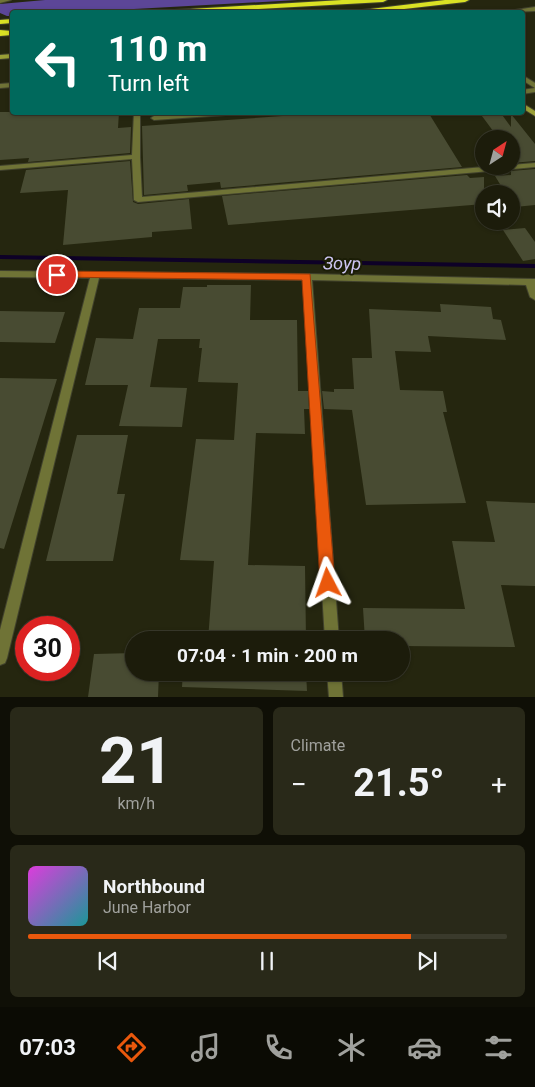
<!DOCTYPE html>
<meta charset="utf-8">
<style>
:root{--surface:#1c1c0b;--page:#292919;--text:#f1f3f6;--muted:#a0a19d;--line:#3a3a2c;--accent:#ea580c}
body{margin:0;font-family:Roboto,sans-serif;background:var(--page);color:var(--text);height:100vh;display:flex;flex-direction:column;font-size:19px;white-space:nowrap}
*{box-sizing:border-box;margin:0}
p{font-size:16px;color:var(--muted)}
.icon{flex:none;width:28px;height:28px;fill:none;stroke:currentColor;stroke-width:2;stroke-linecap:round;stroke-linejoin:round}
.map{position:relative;height:697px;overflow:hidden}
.sheet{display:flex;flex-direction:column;gap:10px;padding:10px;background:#0f0f06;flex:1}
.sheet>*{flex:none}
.top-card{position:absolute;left:10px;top:10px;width:515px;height:105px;border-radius:5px;box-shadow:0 1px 4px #0004,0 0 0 1px var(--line);background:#00695c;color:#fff;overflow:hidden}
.needle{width:32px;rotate:36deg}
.controls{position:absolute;left:475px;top:130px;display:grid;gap:10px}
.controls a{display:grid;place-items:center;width:45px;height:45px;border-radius:50%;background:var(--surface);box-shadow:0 1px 4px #0004,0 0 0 1px var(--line);font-size:25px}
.speed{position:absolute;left:15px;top:616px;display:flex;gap:10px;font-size:25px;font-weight:700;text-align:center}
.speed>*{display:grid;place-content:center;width:65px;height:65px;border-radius:50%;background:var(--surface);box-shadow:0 1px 4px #0004,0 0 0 1px var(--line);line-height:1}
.speed .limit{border:8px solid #d22;background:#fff;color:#111}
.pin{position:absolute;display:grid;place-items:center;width:42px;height:42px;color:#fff;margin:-21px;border:2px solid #fff;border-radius:50%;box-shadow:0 1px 5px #0007}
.me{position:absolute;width:55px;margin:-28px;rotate:356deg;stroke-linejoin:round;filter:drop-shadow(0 0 4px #0008)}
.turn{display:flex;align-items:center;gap:18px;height:105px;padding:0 15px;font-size:22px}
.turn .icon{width:65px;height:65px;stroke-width:2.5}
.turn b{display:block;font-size:35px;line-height:42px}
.big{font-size:38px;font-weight:700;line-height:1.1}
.sheet .card{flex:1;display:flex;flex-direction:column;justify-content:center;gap:8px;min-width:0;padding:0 18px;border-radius:8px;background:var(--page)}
.sheet .dial{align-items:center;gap:0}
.dial b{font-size:65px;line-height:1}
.song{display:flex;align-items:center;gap:15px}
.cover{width:60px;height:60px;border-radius:8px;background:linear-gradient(135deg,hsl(300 70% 55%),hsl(180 70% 35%))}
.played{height:5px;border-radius:2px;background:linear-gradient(90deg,var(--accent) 80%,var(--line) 80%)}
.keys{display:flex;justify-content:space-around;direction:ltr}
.heat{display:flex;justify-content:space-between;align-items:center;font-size:28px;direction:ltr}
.sheet .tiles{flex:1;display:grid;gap:10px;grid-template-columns:1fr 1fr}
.card:last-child{grid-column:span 2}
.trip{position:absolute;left:125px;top:631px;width:285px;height:50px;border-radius:25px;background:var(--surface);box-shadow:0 1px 4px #0004,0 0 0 1px var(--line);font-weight:700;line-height:50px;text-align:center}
.tab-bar{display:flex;height:80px;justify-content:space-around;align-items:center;background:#0b0b04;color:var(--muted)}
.tab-bar .icon{width:35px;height:35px}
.tab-bar .on{color:var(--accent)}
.tab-bar b{font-size:22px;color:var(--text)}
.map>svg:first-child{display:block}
.forest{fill:#5c4697}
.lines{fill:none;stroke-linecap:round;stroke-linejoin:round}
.stream{fill:#0e0127;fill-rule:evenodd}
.building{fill:#484b32}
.lane-casing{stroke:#41422d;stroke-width:2}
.street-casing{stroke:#41422d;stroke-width:2}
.secondary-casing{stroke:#41422d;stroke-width:2}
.highway-casing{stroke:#41422d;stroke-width:2}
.lane{fill:#6f7336;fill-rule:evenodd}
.street{fill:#6f7336;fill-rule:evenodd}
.secondary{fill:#9a9f36;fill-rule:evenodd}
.highway{fill:#dae124;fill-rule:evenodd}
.route{fill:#ea580c;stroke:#983908}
.labels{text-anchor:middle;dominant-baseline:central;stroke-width:4;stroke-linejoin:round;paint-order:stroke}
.water-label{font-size:18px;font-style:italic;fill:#cdc5f2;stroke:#1b1d06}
</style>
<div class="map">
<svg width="535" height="697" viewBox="0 0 535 697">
<rect width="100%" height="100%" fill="#25260f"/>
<!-- forest -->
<polygon class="forest" points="45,0 298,0 80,12 12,12 12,16 7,16 0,13 0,4"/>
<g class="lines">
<!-- stream -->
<polygon class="stream" points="0,255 535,264 535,268 0,259"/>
</g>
<!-- building -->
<g class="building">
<polygon points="0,112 119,112 118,128 131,127 130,153 28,162 29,158 0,160"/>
<polygon points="339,112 428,112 462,167 221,188 220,182 187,185 188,191 144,195 142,126"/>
<polygon points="479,112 500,112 511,127 511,114 535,144 535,161 511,163 511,139 499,139"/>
<polygon points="130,161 133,202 138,204 189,199 192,229 152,232 152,237 63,245 68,190 20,193 26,170"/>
<polygon points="535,169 535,205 515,207 511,201 511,194 506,194 495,176 511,175 511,171"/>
<polygon points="467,175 470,178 484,177 484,204 228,225 222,196"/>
<polygon points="525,228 535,242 535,259 523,261 503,230"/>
<polygon points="207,285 251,285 250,320 297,320 298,391 308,391 309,409 304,409 305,434 256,433 248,565 305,566 306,640 208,640 214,561 180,560 196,439 234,440 238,383 198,382 202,348 199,348 200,339 158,339 150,387 187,388 182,427 119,426 128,385 85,385 96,338 133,339 139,308 180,308 183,287 207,287"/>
<polygon points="440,304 491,307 493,319 501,320 506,340 428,336 431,352 395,351 400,390 443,391 447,412 443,412 466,503 366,505 352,410 324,409 322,391 334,392 334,389 354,389 352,358 372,358 369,309 441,312"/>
<polygon points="0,311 65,312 55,343 0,342"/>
<polygon points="0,378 57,379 4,549 0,548"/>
<polygon points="77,435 128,435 117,494 125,494 113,561 46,561"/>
<polygon points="486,501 535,503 535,586 501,585 515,647 401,646 401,640 365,640 363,608 465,609 452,541 495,542"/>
<polygon points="134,653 134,672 159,672 158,697 88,697 94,654"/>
<polygon points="183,672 306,672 307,691 182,687"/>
</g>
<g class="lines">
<defs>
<g id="lane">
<polygon points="535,7 535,11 512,12 515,10"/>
<polygon points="522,75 535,83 535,88 522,80"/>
<polygon points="535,88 535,92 522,94 522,90"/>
</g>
<g id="street">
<polygon points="0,0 11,0 0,3"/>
<polygon points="12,83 12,87 0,88 0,84"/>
<polygon points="134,112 140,112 140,157 142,197 495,166 511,166 511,165 535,163 535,167 138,202 134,200 132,159 0,170 0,166 132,155"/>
<polygon points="204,112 243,112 240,114 154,120 151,118 154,116"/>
<polygon points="0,271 307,274 535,279 535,300 530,297 526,285 312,280 339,640 325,640 303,280 99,278 7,658 5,663 0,665 0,630 90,278 0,277"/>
<polygon points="327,672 341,672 343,697 329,697"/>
</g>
<g id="secondary">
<polygon points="12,54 12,58 0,59 0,55"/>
<polygon points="522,103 535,111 535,116 522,108"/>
</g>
<g id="highway">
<polygon points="342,0 387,0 383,2 207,12 170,12 174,10"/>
<polygon points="445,0 469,0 465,2 378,12 358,12 362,10"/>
<polygon points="12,19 12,23 0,24 0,20"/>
<polygon points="0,30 12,31 12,35 0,36"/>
</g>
</defs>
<!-- lane casing -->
<use href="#lane" class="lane-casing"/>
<!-- street casing -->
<use href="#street" class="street-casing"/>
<!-- secondary casing -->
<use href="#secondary" class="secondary-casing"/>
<!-- highway casing -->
<use href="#highway" class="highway-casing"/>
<!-- lane -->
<use href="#lane" class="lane"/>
<!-- street -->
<use href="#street" class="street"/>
<!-- secondary -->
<use href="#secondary" class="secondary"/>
<!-- highway -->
<use href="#highway" class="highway"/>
</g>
<!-- route -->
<polygon class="route" points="57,271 310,274 335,583 333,588 328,590 322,588 320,583 302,280 53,277 52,275"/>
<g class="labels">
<!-- water labels -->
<g class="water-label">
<text transform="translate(342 263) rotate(1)">Зоур</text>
</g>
</g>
</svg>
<div class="controls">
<a><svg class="needle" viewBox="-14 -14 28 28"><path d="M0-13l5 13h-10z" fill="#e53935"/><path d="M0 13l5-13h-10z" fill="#a0a19d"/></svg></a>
<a><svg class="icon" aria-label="sound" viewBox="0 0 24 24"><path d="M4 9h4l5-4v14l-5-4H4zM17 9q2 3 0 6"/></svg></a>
</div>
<div class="speed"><div class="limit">30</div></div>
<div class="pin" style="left:57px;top:275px;background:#d93025"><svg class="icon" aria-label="arrive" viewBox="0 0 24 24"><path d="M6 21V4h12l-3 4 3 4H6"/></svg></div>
<svg class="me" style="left:328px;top:583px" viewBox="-20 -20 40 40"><path d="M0-17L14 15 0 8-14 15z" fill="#ea580c" stroke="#fff" stroke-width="4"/></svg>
<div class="trip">07:04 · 1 min · 200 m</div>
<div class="top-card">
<div class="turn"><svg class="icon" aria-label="left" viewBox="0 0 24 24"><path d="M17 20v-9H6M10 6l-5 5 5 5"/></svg><div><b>110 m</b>Turn left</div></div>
</div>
</div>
<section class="sheet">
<div class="tiles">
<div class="card dial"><b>21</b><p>km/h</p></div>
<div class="card"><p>Climate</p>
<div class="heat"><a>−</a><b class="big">21.5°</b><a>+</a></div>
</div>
<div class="card">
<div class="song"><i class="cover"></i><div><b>Northbound</b><p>June Harbor</p></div></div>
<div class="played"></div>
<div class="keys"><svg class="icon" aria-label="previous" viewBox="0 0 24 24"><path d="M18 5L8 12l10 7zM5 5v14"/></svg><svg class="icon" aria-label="pause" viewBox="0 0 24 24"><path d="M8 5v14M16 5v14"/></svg><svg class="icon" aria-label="next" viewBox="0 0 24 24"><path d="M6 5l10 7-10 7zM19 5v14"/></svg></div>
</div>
</div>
</section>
<nav class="tab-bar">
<b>07:03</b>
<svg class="icon on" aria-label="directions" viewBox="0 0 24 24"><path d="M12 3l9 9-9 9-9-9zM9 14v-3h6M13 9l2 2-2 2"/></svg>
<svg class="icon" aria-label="music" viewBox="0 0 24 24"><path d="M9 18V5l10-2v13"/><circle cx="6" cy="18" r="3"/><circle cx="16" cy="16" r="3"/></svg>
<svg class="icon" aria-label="phone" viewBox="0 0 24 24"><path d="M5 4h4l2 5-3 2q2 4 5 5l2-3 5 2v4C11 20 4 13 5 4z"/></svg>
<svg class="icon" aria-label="climate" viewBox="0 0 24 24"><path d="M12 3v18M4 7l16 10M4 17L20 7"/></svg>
<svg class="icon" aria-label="car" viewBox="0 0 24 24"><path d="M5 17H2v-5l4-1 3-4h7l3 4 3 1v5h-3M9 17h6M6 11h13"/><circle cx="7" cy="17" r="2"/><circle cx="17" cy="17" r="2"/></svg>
<svg class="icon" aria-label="filters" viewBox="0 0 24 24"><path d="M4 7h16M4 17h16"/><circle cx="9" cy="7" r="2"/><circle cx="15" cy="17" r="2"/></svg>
</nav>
